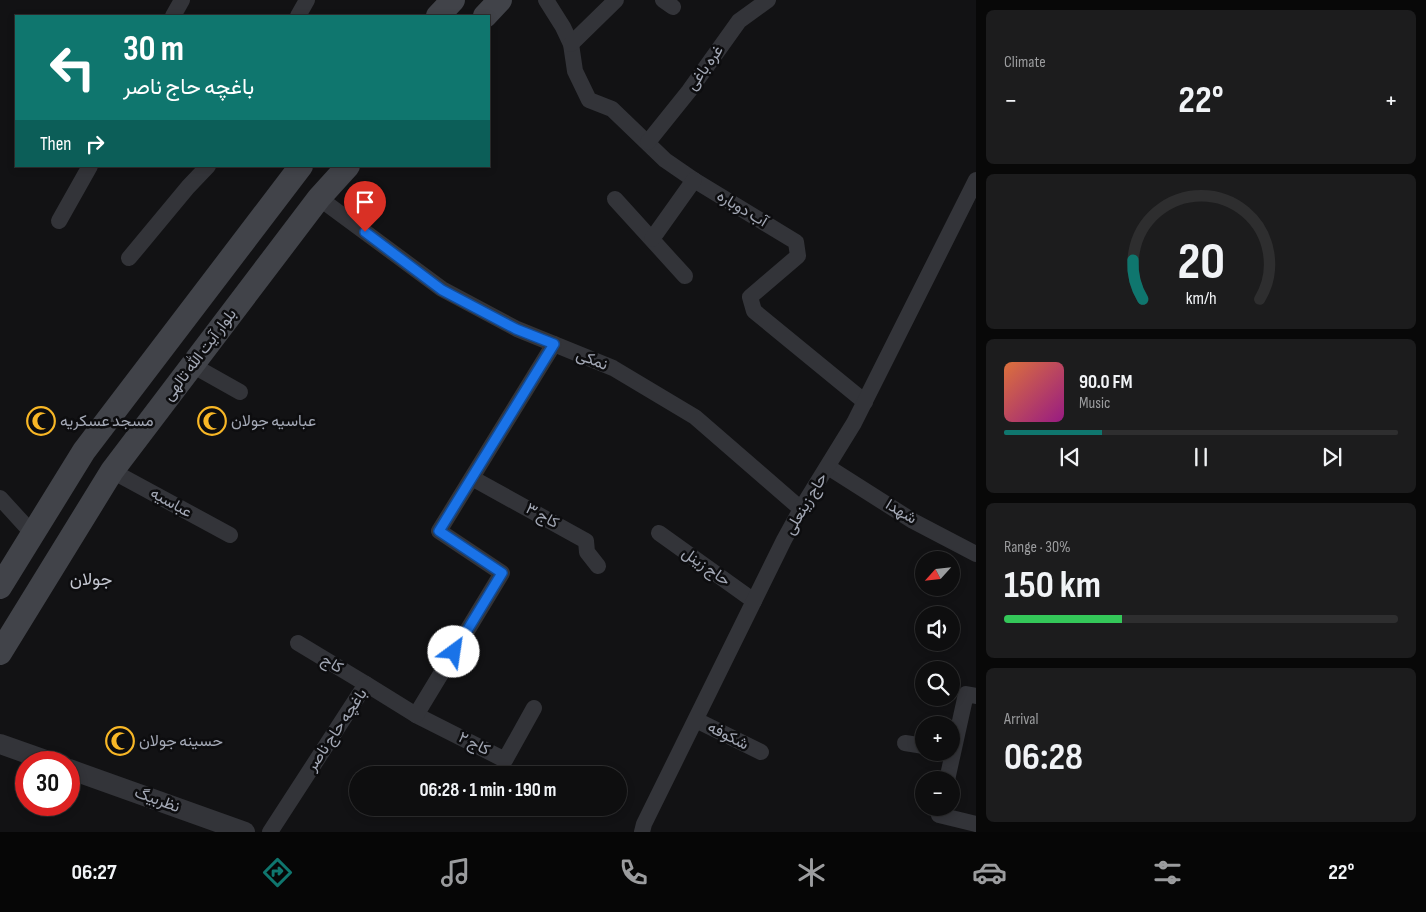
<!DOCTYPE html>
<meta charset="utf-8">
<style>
:root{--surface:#0e0e0f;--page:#1c1c1d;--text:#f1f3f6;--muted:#9b9c9e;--line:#2e2e2f;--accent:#0f766e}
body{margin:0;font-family:"Sofia Sans Condensed",Vazirmatn,sans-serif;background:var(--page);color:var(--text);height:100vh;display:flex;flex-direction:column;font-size:19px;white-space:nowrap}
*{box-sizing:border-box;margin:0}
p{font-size:16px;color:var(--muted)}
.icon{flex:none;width:28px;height:28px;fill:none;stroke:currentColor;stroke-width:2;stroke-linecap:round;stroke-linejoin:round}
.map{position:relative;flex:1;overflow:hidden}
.panel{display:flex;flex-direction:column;gap:10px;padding:10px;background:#080808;width:450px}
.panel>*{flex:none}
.guide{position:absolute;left:15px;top:15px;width:475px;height:152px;border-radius:0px;box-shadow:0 2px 8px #0003,0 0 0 1px var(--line);background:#0f766e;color:#fff;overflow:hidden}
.needle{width:32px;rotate:243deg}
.tools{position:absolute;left:915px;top:551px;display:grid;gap:10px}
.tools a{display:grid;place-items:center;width:45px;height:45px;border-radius:50%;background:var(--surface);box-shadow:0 2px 8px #0003,0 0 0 1px var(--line);font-size:25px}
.speed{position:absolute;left:15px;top:751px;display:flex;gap:10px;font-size:25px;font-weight:700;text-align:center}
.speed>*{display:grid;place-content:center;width:65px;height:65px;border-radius:50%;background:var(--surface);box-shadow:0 2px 8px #0003,0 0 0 1px var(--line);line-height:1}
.speed .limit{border:8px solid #d22;background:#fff;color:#111}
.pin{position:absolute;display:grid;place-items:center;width:42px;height:42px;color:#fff;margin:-51px -21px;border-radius:50% 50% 50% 0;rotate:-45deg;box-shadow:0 0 5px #0007}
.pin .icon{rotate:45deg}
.me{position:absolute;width:55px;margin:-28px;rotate:31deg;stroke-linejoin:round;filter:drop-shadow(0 0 4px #0008)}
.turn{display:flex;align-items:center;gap:18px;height:105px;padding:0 25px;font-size:22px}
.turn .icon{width:65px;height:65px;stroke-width:2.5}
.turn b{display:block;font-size:35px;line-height:42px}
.then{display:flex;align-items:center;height:48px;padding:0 25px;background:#0003;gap:10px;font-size:19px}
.big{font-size:38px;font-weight:700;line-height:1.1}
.panel .card{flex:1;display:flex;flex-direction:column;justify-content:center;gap:8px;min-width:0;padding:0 18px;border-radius:8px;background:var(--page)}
.panel .dial{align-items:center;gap:0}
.dial svg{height:130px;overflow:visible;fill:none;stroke:var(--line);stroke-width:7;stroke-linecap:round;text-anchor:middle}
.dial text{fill:var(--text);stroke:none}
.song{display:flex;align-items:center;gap:15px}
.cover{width:60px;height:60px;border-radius:8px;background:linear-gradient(135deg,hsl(20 70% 55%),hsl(310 70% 35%))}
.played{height:5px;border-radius:2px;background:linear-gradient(90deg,var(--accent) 25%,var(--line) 25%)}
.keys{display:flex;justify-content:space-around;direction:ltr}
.heat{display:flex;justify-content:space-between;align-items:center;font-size:28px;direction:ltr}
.charge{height:8px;border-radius:4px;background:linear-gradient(90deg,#34c759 30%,var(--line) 0)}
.trip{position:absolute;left:349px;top:766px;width:278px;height:50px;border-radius:25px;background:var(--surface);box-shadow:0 2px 8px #0003,0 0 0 1px var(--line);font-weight:700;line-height:50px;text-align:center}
.menu{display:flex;height:80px;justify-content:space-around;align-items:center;background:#060606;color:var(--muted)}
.menu .icon{width:35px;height:35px}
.menu .current{color:var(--accent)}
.menu b{font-size:22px;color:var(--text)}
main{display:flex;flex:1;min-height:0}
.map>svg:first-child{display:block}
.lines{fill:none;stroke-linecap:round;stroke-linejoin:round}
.minor{stroke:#333439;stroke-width:16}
.tertiary{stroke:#333439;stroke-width:20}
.secondary{stroke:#414349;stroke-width:24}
.route-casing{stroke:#114b97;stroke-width:12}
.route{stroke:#1a73e8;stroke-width:9}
.labels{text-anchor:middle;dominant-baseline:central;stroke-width:5;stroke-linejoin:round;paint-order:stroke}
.street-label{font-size:16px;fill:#a3a8b5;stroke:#0d0d0f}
.poi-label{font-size:16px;fill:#a3a8b5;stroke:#0d0d0f;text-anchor:start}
.neighbourhood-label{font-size:18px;fill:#c4c7d1;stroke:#0d0d0f}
</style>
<main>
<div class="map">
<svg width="976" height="832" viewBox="0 0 976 832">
<rect width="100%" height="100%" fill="#121214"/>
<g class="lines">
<!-- minor -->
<g class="minor">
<polyline points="546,0 563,27 571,44 575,71 589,100 612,109 665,160 694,180 796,242 798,256 750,297 754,311 865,402"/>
<polyline points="663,0 673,7"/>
<polyline points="173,16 182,0"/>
<polyline points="298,16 307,0"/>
<polyline points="571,44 616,0"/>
<polyline points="648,142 689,91 739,21 768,0"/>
<polyline points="319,198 442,289 517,329 613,368 695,417 801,509"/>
<polyline points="615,199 685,276"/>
<polyline points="59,221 90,166"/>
<polyline points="652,239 694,180"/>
<polyline points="129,258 188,187 208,166"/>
<polyline points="192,365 240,392"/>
<polyline points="828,467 913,521 976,554"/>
<polyline points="112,471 230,535"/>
<polyline points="472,478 586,541 587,552 598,566"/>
<polyline points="0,498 33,534"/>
<polyline points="659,533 754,601"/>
<polyline points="298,643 366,684"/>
<polyline points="416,715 505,760 534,708"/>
<polyline points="696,720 761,752"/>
<polyline points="905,743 924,746"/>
<polyline points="947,780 966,694 976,696"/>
<polyline points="941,808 939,815 976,824"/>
<polyline points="270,832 366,684 416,715 502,573 439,531 554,344"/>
<polyline points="642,832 644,824 784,540 801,509 854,423 976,180"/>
</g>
<!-- tertiary -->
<g class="tertiary">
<polyline points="0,744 51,762"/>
<polyline points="69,769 245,832"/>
</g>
<!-- secondary -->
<g class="secondary">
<polyline points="438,16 453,0"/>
<polyline points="485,16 500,0"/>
<polyline points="0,587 84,451 301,166"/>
<polyline points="0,653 112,471 319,198 348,166"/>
</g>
</g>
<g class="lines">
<defs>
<polyline id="route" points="365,232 442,290 516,329 554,344 439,531 502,573 454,652"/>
</defs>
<!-- route casing -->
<use href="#route" class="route-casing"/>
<!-- route -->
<use href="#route" class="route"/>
</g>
<!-- icons -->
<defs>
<symbol id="mosque-ring" viewBox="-11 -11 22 22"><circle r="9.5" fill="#0d0d0f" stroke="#f8b726" stroke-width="1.5"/><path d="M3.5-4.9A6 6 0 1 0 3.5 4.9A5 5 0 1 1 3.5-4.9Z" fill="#f8b726"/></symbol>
</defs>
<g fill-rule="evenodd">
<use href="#mosque-ring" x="25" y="405" width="32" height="32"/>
<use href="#mosque-ring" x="196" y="405" width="32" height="32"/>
<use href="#mosque-ring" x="104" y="725" width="32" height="32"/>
</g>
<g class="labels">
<!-- street labels -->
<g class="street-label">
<text transform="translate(705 68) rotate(-54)">غره باغی</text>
<text transform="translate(742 209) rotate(31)">آب دوباره</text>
<text transform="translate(200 355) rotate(-53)">بلوار آیت الله تالهی</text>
<text transform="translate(592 360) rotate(22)">نمکی</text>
<text transform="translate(171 503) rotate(29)">عباسیه</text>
<text transform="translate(806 504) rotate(-59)">حاج زینعلی</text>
<text transform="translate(901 512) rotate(31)">شهدا</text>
<text transform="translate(542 516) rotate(29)">کاج ۳</text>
<text transform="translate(706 567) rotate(35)">حاج زینل</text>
<text transform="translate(332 664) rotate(31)">کاج</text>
<text transform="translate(337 730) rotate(-56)">باغچه حاج ناصر</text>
<text transform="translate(728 736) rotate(27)">شکوفه</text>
<text transform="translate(474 744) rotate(27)">کاج ۲</text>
<text transform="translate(157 800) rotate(20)">نظربیگ</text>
</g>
<!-- poi labels -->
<g class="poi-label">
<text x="60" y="421">مسجد عسکریه</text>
<text x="231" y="421">عباسیه جولان</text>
<text x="139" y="741">حسینه جولان</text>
</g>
<!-- neighbourhood labels -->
<g class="neighbourhood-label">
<text x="91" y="579">جولان</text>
</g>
</g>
</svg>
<div class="tools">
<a><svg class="needle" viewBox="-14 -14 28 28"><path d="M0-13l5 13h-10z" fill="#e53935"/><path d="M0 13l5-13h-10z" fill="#9b9c9e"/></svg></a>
<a><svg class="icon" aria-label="sound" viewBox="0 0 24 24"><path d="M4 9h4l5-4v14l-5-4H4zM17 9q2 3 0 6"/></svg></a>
<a><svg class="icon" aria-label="search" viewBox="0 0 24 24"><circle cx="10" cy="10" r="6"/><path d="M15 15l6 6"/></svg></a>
<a>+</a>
<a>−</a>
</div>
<div class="speed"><div class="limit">30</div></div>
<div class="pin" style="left:365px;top:232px;background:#d93025"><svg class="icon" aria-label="arrive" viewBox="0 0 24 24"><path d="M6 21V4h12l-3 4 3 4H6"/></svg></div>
<svg class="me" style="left:454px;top:652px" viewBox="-20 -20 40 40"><circle r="19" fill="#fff"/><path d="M0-13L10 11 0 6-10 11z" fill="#1a73e8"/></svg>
<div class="trip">06:28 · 1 min · 190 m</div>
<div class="guide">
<div class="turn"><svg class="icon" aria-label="left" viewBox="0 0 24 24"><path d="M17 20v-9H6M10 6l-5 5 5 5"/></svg><div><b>30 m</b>باغچه حاج ناصر</div></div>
<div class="then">Then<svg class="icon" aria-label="right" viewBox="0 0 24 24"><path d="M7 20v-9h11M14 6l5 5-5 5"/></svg></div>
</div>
</div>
<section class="panel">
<div class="card"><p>Climate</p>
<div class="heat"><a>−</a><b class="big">22°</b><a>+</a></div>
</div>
<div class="card dial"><svg viewBox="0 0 100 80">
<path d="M14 69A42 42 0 1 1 86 69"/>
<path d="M14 69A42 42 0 0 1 8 45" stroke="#0f766e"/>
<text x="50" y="56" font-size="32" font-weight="700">20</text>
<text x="50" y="72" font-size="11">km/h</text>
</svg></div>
<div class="card">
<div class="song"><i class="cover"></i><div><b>90.0 FM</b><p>Music</p></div></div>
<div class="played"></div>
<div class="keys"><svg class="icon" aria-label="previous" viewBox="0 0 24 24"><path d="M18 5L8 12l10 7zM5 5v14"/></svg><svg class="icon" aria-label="pause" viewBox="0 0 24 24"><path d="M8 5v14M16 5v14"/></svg><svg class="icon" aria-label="next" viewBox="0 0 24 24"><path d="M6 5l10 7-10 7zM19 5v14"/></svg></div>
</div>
<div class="card"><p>Range · 30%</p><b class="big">150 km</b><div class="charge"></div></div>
<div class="card"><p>Arrival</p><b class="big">06:28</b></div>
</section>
</main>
<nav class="menu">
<b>06:27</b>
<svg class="icon current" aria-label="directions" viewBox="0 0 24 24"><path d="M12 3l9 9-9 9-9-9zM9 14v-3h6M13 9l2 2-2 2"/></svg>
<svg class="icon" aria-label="music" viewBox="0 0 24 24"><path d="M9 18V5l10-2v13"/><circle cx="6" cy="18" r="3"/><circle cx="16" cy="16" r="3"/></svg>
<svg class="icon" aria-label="phone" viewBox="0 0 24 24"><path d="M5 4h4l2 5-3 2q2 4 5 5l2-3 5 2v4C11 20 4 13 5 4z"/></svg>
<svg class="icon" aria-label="climate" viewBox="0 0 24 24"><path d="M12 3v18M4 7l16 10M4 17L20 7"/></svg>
<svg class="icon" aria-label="car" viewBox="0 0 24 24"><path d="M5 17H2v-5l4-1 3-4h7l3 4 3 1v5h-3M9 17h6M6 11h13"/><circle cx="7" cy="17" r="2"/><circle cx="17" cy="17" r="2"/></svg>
<svg class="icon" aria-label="filters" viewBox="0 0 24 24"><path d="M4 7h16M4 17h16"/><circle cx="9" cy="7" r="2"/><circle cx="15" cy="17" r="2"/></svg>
<b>22°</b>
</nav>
